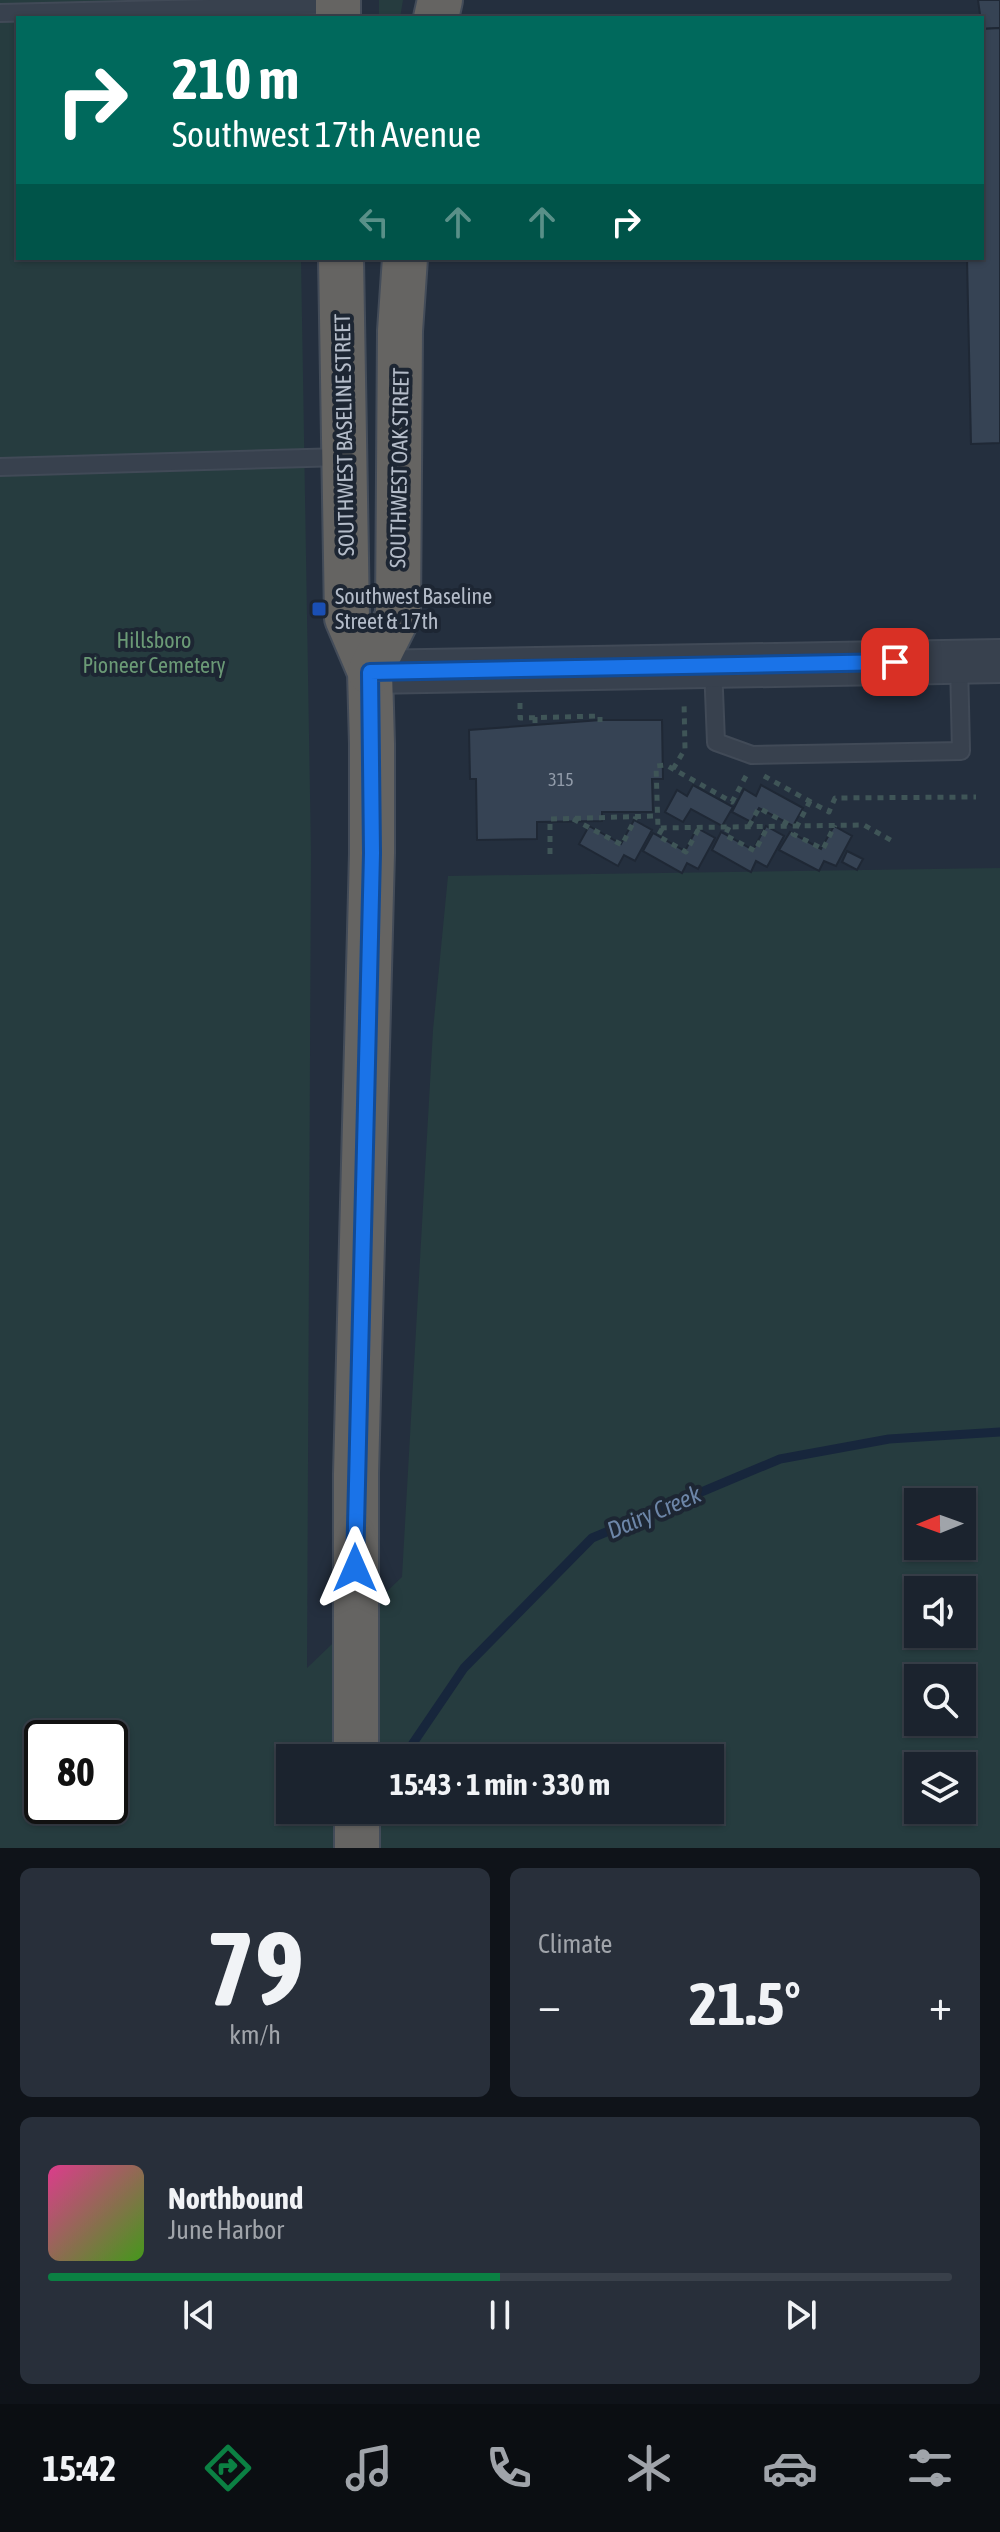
<!DOCTYPE html>
<meta charset="utf-8">
<style>
:root{--surface:#1b232e;--page:#282f3a;--text:#f1f3f6;--muted:#a0a4aa;--line:#39404a;--accent:#0b8043}
body{margin:0;font-family:"Asap Condensed",sans-serif;background:var(--page);color:var(--text);height:100vh;display:flex;flex-direction:column;font-size:30px;white-space:nowrap}
*{box-sizing:border-box;margin:0}
p{font-size:26px;color:var(--muted)}
.icon{flex:none;width:44px;height:44px;fill:none;stroke:currentColor;stroke-width:2;stroke-linecap:round;stroke-linejoin:round}
.map{position:relative;height:1848px;overflow:hidden}
.panel{display:flex;flex-direction:column;gap:20px;padding:20px;background:#0f1319;flex:1}
.panel>*{flex:none}
.hud{position:absolute;left:16px;top:16px;width:968px;height:244px;border-radius:0px;box-shadow:0 2px 6px #0004,0 0 0 2px var(--line);background:#00695c;color:#fff;overflow:hidden}
.needle{width:52px;rotate:269deg}
.buttons{position:absolute;left:904px;top:1488px;display:grid;gap:16px}
.buttons a{display:grid;place-items:center;width:72px;height:72px;border-radius:0px;background:var(--surface);box-shadow:0 2px 6px #0004,0 0 0 2px var(--line);font-size:40px}
.speed{position:absolute;left:24px;top:1720px;display:flex;gap:16px;font-size:40px;font-weight:700;text-align:center}
.speed>*{display:grid;place-content:center;width:104px;height:104px;border-radius:50%;background:var(--surface);box-shadow:0 2px 6px #0004,0 0 0 2px var(--line);line-height:1}
.speed .limit{border:4px solid #111;border-radius:12px;background:#fff;color:#111}
.pin{position:absolute;display:grid;place-items:center;width:68px;height:68px;color:#fff;margin:-34px;border-radius:16px;box-shadow:0 4px 12px #0006}
.me{position:absolute;width:88px;margin:-44px;rotate:0deg;stroke-linejoin:round;filter:drop-shadow(0 0 6px #0008)}
.turn{display:flex;align-items:center;gap:28px;height:168px;padding:0 24px;font-size:36px}
.turn .icon{width:104px;height:104px;stroke-width:2.5}
.turn b{display:block;font-size:56px;line-height:68px}
.lanes{display:flex;align-items:center;height:76px;padding:0 24px;background:#0003;justify-content:center;gap:40px;direction:ltr}
.lanes .off{opacity:.35}
.big{font-size:60px;font-weight:700;line-height:1.1}
.panel .widget{flex:1;display:flex;flex-direction:column;justify-content:center;gap:12px;min-width:0;padding:0 28px;border-radius:12px;background:var(--page)}
.panel .dial{align-items:center;gap:0}
.dial b{font-size:104px;line-height:1}
.song{display:flex;align-items:center;gap:24px}
.cover{width:96px;height:96px;border-radius:12px;background:linear-gradient(135deg,hsl(330 70% 55%),hsl(100 70% 35%))}
.played{height:8px;border-radius:4px;background:linear-gradient(90deg,var(--accent) 50%,var(--line) 50%)}
.keys{display:flex;justify-content:space-around;direction:ltr}
.heat{display:flex;justify-content:space-between;align-items:center;font-size:44px;direction:ltr}
.panel .tiles{flex:1;display:grid;gap:20px;grid-template-columns:1fr 1fr}
.widget:last-child{grid-column:span 2}
.trip{position:absolute;left:276px;top:1744px;width:448px;height:80px;border-radius:0px;background:var(--surface);box-shadow:0 2px 6px #0004,0 0 0 2px var(--line);font-weight:700;line-height:80px;text-align:center}
.tabs{display:flex;height:128px;justify-content:space-around;align-items:center;background:#0b0e12;color:var(--muted)}
.tabs .icon{width:56px;height:56px}
.tabs .selected{color:var(--accent)}
.tabs b{font-size:36px;color:var(--text)}
.map>svg:first-child{display:block}
.green{fill:#263c3f;fill-rule:evenodd}
.lines{fill:none;stroke-linecap:round;stroke-linejoin:round}
.stream{stroke:#17263c;stroke-width:9}
.building{fill:#364354;stroke:#1f2835;stroke-width:2}
.service-casing{stroke:#414a57;stroke-width:20}
.tertiary-casing{stroke:#414a57;stroke-width:46}
.trunk-casing{stroke:#434c59;stroke-width:48}
.path{stroke:#3f5557;stroke-width:5;stroke-dasharray:6 6;stroke-linecap:butt}
.service{stroke:#38414e;stroke-width:16}
.tertiary{stroke:#38414e;stroke-width:42}
.trunk{stroke:#656462;stroke-width:44}
.route-casing{stroke:#114b97;stroke-width:20}
.route{stroke:#1a73e8;stroke-width:14}
.transit-dot{fill:#1a4fb4;stroke:#1d2633;stroke-width:3}
.labels{text-anchor:middle;dominant-baseline:central;stroke-width:8;stroke-linejoin:round;paint-order:stroke}
.number-label{font-size:18px;fill:#929caa}
.street-label{font-size:22px;fill:#b4bcc9;stroke:#1d2633}
.poi-label{font-size:22px;fill:#b4bcc9;stroke:#1d2633;text-anchor:start}
.park-label{font-size:22px;fill:#6b9a76;stroke:#1d2633}
.water-label{font-size:24px;font-style:italic;fill:#6d86a8;stroke:#1d2633}
</style>
<div class="map">
<svg width="1000" height="1848" viewBox="0 0 1000 1848">
<rect width="100%" height="100%" fill="#242f3e"/>
<!-- green -->
<g class="green">
<path d="M0,0H297V18H18V258H301L311,854L307,1668L402,1577L433,1030L448,876L1000,868V1848H0ZM918,1502H962V1546H918ZM918,1590H962V1634H918ZM918,1678H962V1722H918ZM42,1738H110V1806H42ZM290,1758H710V1810H290ZM918,1766H962V1810H918Z"/>
<polygon points="379,0 403,0 400,18 379,18"/>
</g>
<g class="lines">
<!-- stream -->
<polyline class="stream" points="403,1758 464,1668 592,1538 780,1459 889,1439 1000,1432"/>
</g>
<!-- building -->
<g class="building">
<polygon points="978,0 1000,0 1000,28 982,29"/>
<polygon points="1000,28 1000,443 971,444 967,258 982,258 982,29"/>
<polygon points="601,720 662,720 663,779 652,779 653,812 602,812 602,821 537,822 537,839 477,840 476,779 470,779 469,730"/>
<polygon points="693,785 733,807 722,826 691,809 683,822 665,812 677,790 687,796"/>
<polygon points="761,785 803,808 793,826 759,808 751,822 732,812 744,789 756,796"/>
<polygon points="634,820 652,830 635,861 624,855 618,866 579,844 589,826 621,844"/>
<polygon points="766,826 784,836 767,867 756,861 751,872 712,850 721,832 753,850"/>
<polygon points="834,826 852,836 836,866 824,861 819,871 779,850 790,832 821,849"/>
<polygon points="697,828 715,838 698,869 687,863 682,873 643,851 653,833 685,851"/>
<polygon points="847,851 863,859 857,870 842,862"/>
</g>
<g class="lines">
<defs>
<g id="service">
<polyline points="0,13 338,5"/>
<polyline points="0,467 342,457"/>
<polyline points="713,666 716,742 752,755 961,751 959,663"/>
</g>
<polyline id="tertiary" points="370,672 1000,661"/>
<g id="trunk">
<polyline points="338,0 338,18"/>
<polyline points="436,18 440,0"/>
<polyline points="341,258 347,618 370,672 372,744 372,853 356,1474 356,1758"/>
<polyline points="370,672 398,616 400,331 405,258"/>
<polyline points="357,1810 357,1848"/>
</g>
</defs>
<!-- service casing -->
<use href="#service" class="service-casing"/>
<!-- tertiary casing -->
<use href="#tertiary" class="tertiary-casing"/>
<!-- trunk casing -->
<use href="#trunk" class="trunk-casing"/>
<!-- path -->
<g class="path">
<polyline points="520,703 520,718 600,716 600,722"/>
<polyline points="535,717 535,726"/>
<polyline points="673,769 685,749 684,701"/>
<polyline points="746,776 732,802 666,765 656,766 658,828 864,825 894,842"/>
<polyline points="764,776 829,812 835,798 976,797"/>
<polyline points="810,801 793,834 823,849 835,825"/>
<polyline points="573,819 622,845 636,817"/>
<polyline points="749,826 759,808 788,824"/>
<polyline points="729,827 725,835 755,851 768,826"/>
<polyline points="662,829 658,836 686,852 699,828"/>
<polyline points="550,854 550,819 657,816"/>
</g>
<!-- service -->
<use href="#service" class="service"/>
<!-- tertiary -->
<use href="#tertiary" class="tertiary"/>
<!-- trunk -->
<use href="#trunk" class="trunk"/>
</g>
<g class="lines">
<defs>
<polyline id="route" points="355,1568 372,853 370,672 895,662"/>
</defs>
<!-- route casing -->
<use href="#route" class="route-casing"/>
<!-- route -->
<use href="#route" class="route"/>
</g>
<!-- markers -->
<rect class="transit-dot" x="311" y="601" width="16" height="16" rx="4"/>
<g class="labels">
<!-- number labels -->
<g class="number-label">
<text x="561" y="779">315</text>
</g>
<!-- street labels -->
<g class="street-label">
<text transform="translate(344 435) rotate(-91)">SOUTHWEST BASELINE STREET</text>
<text transform="translate(399 468) rotate(-89)">SOUTHWEST OAK STREET</text>
</g>
<!-- poi labels -->
<g class="poi-label">
<text x="335" y="596">Southwest Baseline<tspan x="335" dy="25">Street &amp; 17th</tspan></text>
</g>
<!-- park labels -->
<g class="park-label">
<text x="154" y="640">Hillsboro<tspan x="154" dy="25">Pioneer Cemetery</tspan></text>
</g>
<!-- water labels -->
<g class="water-label">
<text transform="translate(654 1512) rotate(-23)">Dairy Creek</text>
</g>
</g>
</svg>
<div class="buttons">
<a><svg class="needle" viewBox="-14 -14 28 28"><path d="M0-13l5 13h-10z" fill="#e53935"/><path d="M0 13l5-13h-10z" fill="#a0a4aa"/></svg></a>
<a><svg class="icon" aria-label="sound" viewBox="0 0 24 24"><path d="M4 9h4l5-4v14l-5-4H4zM17 9q2 3 0 6"/></svg></a>
<a><svg class="icon" aria-label="search" viewBox="0 0 24 24"><circle cx="10" cy="10" r="6"/><path d="M15 15l6 6"/></svg></a>
<a><svg class="icon" aria-label="layers" viewBox="0 0 24 24"><path d="M12 4l9 5-9 5-9-5zM3 14l9 5 9-5"/></svg></a>
</div>
<div class="speed"><div class="limit">80</div></div>
<div class="pin" style="left:895px;top:662px;background:#d93025"><svg class="icon" aria-label="arrive" viewBox="0 0 24 24"><path d="M6 21V4h12l-3 4 3 4H6"/></svg></div>
<svg class="me" style="left:355px;top:1568px" viewBox="-20 -20 40 40"><path d="M0-17L14 15 0 8-14 15z" fill="#1a73e8" stroke="#fff" stroke-width="4"/></svg>
<div class="trip">15:43 · 1 min · 330 m</div>
<div class="hud">
<div class="turn"><svg class="icon" aria-label="right" viewBox="0 0 24 24"><path d="M7 20v-9h11M14 6l5 5-5 5"/></svg><div><b>210 m</b>Southwest 17th Avenue</div></div>
<div class="lanes"><svg class="icon off" aria-label="left" viewBox="0 0 24 24"><path d="M17 20v-9H6M10 6l-5 5 5 5"/></svg><svg class="icon off" aria-label="ahead" viewBox="0 0 24 24"><path d="M12 20V5M6 11l6-6 6 6"/></svg><svg class="icon off" aria-label="ahead" viewBox="0 0 24 24"><path d="M12 20V5M6 11l6-6 6 6"/></svg><svg class="icon" aria-label="right" viewBox="0 0 24 24"><path d="M7 20v-9h11M14 6l5 5-5 5"/></svg></div>
</div>
</div>
<section class="panel">
<div class="tiles">
<div class="widget dial"><b>79</b><p>km/h</p></div>
<div class="widget"><p>Climate</p>
<div class="heat"><a>−</a><b class="big">21.5°</b><a>+</a></div>
</div>
<div class="widget">
<div class="song"><i class="cover"></i><div><b>Northbound</b><p>June Harbor</p></div></div>
<div class="played"></div>
<div class="keys"><svg class="icon" aria-label="previous" viewBox="0 0 24 24"><path d="M18 5L8 12l10 7zM5 5v14"/></svg><svg class="icon" aria-label="pause" viewBox="0 0 24 24"><path d="M8 5v14M16 5v14"/></svg><svg class="icon" aria-label="next" viewBox="0 0 24 24"><path d="M6 5l10 7-10 7zM19 5v14"/></svg></div>
</div>
</div>
</section>
<nav class="tabs">
<b>15:42</b>
<svg class="icon selected" aria-label="directions" viewBox="0 0 24 24"><path d="M12 3l9 9-9 9-9-9zM9 14v-3h6M13 9l2 2-2 2"/></svg>
<svg class="icon" aria-label="music" viewBox="0 0 24 24"><path d="M9 18V5l10-2v13"/><circle cx="6" cy="18" r="3"/><circle cx="16" cy="16" r="3"/></svg>
<svg class="icon" aria-label="phone" viewBox="0 0 24 24"><path d="M5 4h4l2 5-3 2q2 4 5 5l2-3 5 2v4C11 20 4 13 5 4z"/></svg>
<svg class="icon" aria-label="climate" viewBox="0 0 24 24"><path d="M12 3v18M4 7l16 10M4 17L20 7"/></svg>
<svg class="icon" aria-label="car" viewBox="0 0 24 24"><path d="M5 17H2v-5l4-1 3-4h7l3 4 3 1v5h-3M9 17h6M6 11h13"/><circle cx="7" cy="17" r="2"/><circle cx="17" cy="17" r="2"/></svg>
<svg class="icon" aria-label="filters" viewBox="0 0 24 24"><path d="M4 7h16M4 17h16"/><circle cx="9" cy="7" r="2"/><circle cx="15" cy="17" r="2"/></svg>
</nav>
